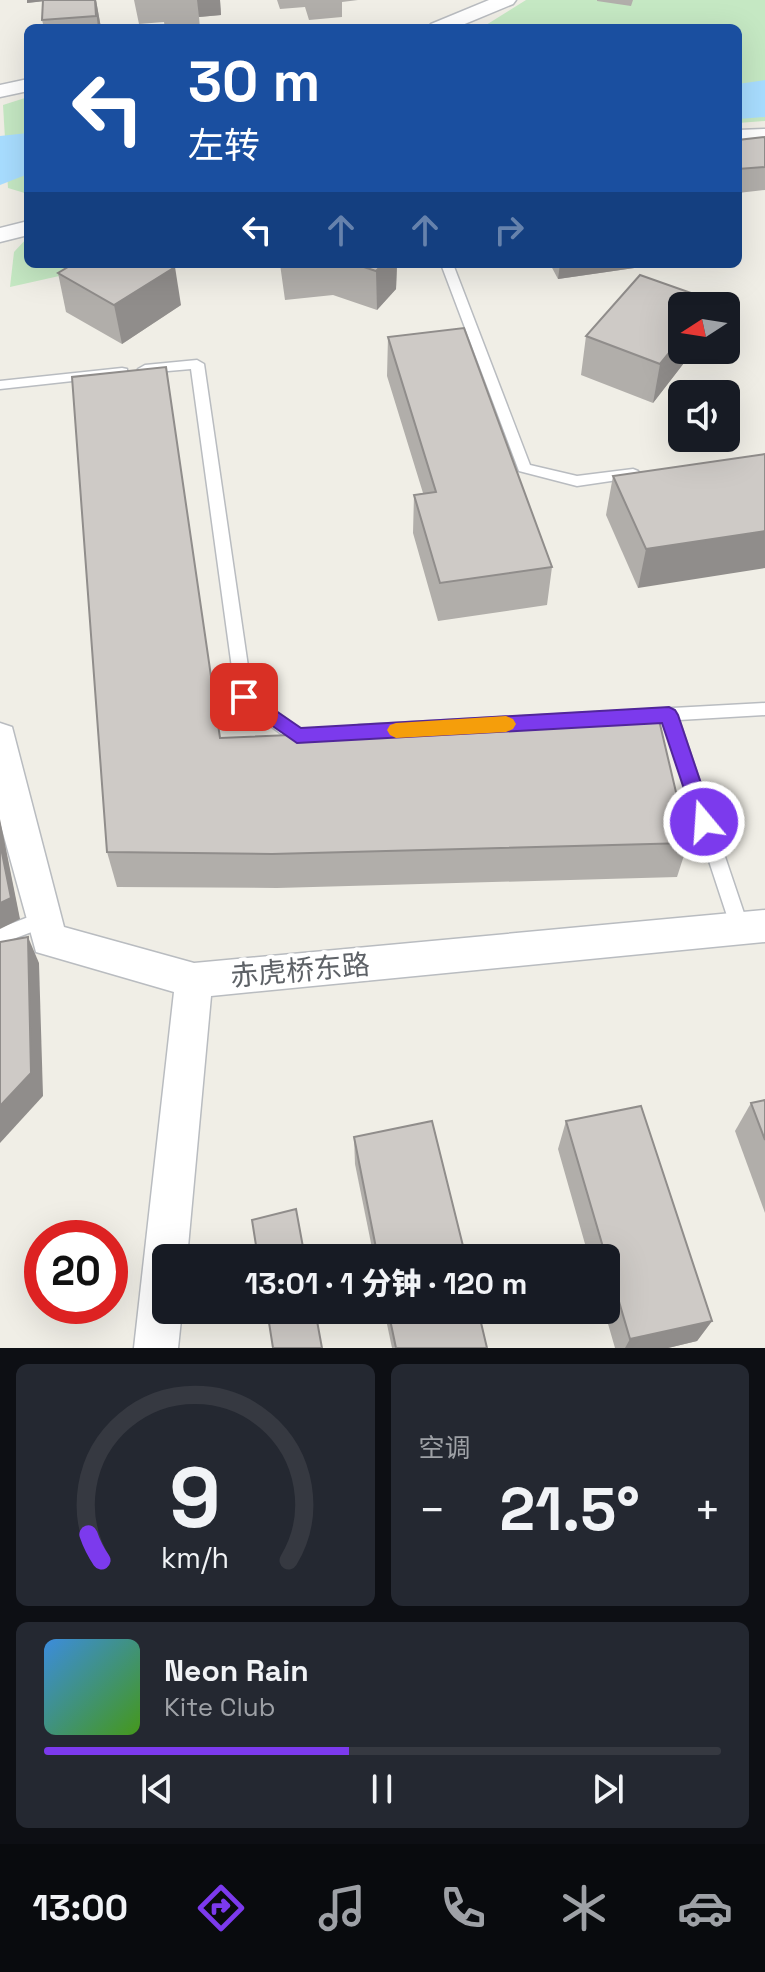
<!DOCTYPE html>
<html lang="zh">
<meta charset="utf-8">
<style>
:root{--surface:#171b24;--page:#242831;--text:#f1f3f6;--muted:#9ea1a6;--line:#363941;--accent:#7c3aed}
body{margin:0;font-family:"Space Grotesk","Noto Sans SC",sans-serif;background:var(--page);color:var(--text);height:100vh;display:flex;flex-direction:column;font-size:30px;white-space:nowrap}
*{box-sizing:border-box;margin:0}
p{font-size:26px;color:var(--muted)}
.icon{flex:none;width:44px;height:44px;fill:none;stroke:currentColor;stroke-width:2;stroke-linecap:round;stroke-linejoin:round}
.map{position:relative;height:1348px;overflow:hidden}
.details{display:flex;flex-direction:column;gap:16px;padding:16px;background:#0d0f14;flex:1}
.details>*{flex:none}
.hud{position:absolute;left:24px;top:24px;width:718px;height:244px;border-radius:12px;box-shadow:0 8px 32px #0002;background:#1a4fa0;color:#fff;overflow:hidden}
.needle{width:52px;rotate:258deg}
.tools{position:absolute;left:668px;top:292px;display:grid;gap:16px}
.tools a{display:grid;place-items:center;width:72px;height:72px;border-radius:12px;background:var(--surface);box-shadow:0 8px 32px #0002;font-size:40px}
.speed{position:absolute;left:24px;top:1220px;display:flex;gap:16px;font-size:40px;font-weight:700;text-align:center}
.speed>*{display:grid;place-content:center;width:104px;height:104px;border-radius:50%;background:var(--surface);box-shadow:0 8px 32px #0002;line-height:1}
.speed .limit{border:12px solid #d22;background:#fff;color:#111}
.pin{position:absolute;display:grid;place-items:center;width:68px;height:68px;color:#fff;margin:-34px;border-radius:16px;box-shadow:0 4px 12px #0006}
.me{position:absolute;width:88px;margin:-44px;rotate:342deg;stroke-linejoin:round;filter:drop-shadow(0 0 6px #0008)}
.turn{display:flex;align-items:center;gap:28px;height:168px;padding:0 32px;font-size:36px}
.turn .icon{width:104px;height:104px;stroke-width:2.5}
.turn b{display:block;font-size:56px;line-height:68px}
.lanes{display:flex;align-items:center;height:76px;padding:0 32px;background:#0003;justify-content:center;gap:40px;direction:ltr}
.lanes .off{opacity:.35}
.big{font-size:60px;font-weight:800;line-height:1.1}
.details .tile{flex:1;display:flex;flex-direction:column;justify-content:center;gap:12px;min-width:0;padding:0 28px;border-radius:12px;background:var(--page)}
.details .dial{align-items:center;gap:0}
.dial svg{height:208px;overflow:visible;fill:none;stroke:var(--line);stroke-width:7;stroke-linecap:round;text-anchor:middle}
.dial text{fill:var(--text);stroke:none}
.song{display:flex;align-items:center;gap:24px}
.cover{width:96px;height:96px;border-radius:12px;background:linear-gradient(135deg,hsl(210 70% 55%),hsl(100 70% 35%))}
.played{height:8px;border-radius:4px;background:linear-gradient(90deg,var(--accent) 45%,var(--line) 45%)}
.keys{display:flex;justify-content:space-around;direction:ltr}
.heat{display:flex;justify-content:space-between;align-items:center;font-size:44px;direction:ltr}
.details .tiles{flex:1;display:grid;gap:16px;grid-template-columns:1fr 1fr}
.tile:last-child{grid-column:span 2}
.trip{position:absolute;left:152px;top:1244px;width:468px;height:80px;border-radius:12px;background:var(--surface);box-shadow:0 8px 32px #0002;font-weight:800;line-height:80px;text-align:center}
.dock{display:flex;height:128px;justify-content:space-around;align-items:center;background:#090b0e;color:var(--muted)}
.dock .icon{width:56px;height:56px}
.dock .on{color:var(--accent)}
.dock b{font-size:36px;color:var(--text)}
.map>svg:first-child{display:block}
.green{fill:#c5e8c3}
.water{fill:#a8ddff}
.lines{fill:none;stroke-linecap:round;stroke-linejoin:round}
.service-casing{stroke:#b9bcc0;stroke-width:3}
.minor-casing{stroke:#b9bcc0;stroke-width:3}
.service{fill:#fff;fill-rule:evenodd}
.minor{fill:#fff;fill-rule:evenodd}
.wall{fill:#b1aeaa}
.shaded-wall{fill:#908d8b}
.building{fill:#cecac6;stroke:#908d8b;stroke-width:2}
.route{fill:#7c3aed;stroke:#51269a;stroke-width:2}
.slow{fill:#f59e0b}
.labels{text-anchor:middle;dominant-baseline:central;stroke-width:8;stroke-linejoin:round;paint-order:stroke}
.street-label{font-size:28px;fill:#5e6267;stroke:#fff}
</style>
<div class="map">
<svg width="765" height="1348" viewBox="0 0 765 1348">
<rect width="100%" height="100%" fill="#f0eee6"/>
<!-- green -->
<g class="green">
<polygon points="526,0 765,0 765,121 738,123 738,28 470,28 486,25"/>
<polygon points="28,97 28,194 8,188 3,105"/>
<polygon points="28,237 28,264 113,264 10,287 14,252"/>
</g>
<!-- water -->
<g class="water">
<polygon points="765,80 765,117 738,119 738,84"/>
<polygon points="28,133 28,174 0,185 0,136"/>
</g>
<g class="lines">
<defs>
<g id="service">
<polygon points="441,264 453,264 530,465 577,476 633,469 638,471 640,474 638,477 577,486 519,471"/>
<polygon points="197,360 204,364 252,694 300,729 321,730 323,735 321,740 297,743 291,741 238,702 236,697 191,369 145,373 138,369 145,365"/>
<polygon points="122,368 127,369 127,375 0,389 0,381"/>
<polygon points="765,703 765,715 679,720 749,928 747,934 740,936 733,934 731,928 663,721 359,739 353,737 351,732 353,727 359,725"/>
<polygon points="44,911 50,913 53,919 50,925 0,944 0,928"/>
</g>
<g id="minor">
<polygon points="489,0 516,0 513,4 455,28 428,28 431,24"/>
<polygon points="28,79 28,91 0,97 0,85"/>
<polygon points="765,129 765,141 738,144 738,130"/>
<polygon points="28,221 28,235 0,242 0,228"/>
<polygon points="0,723 12,727 64,927 194,963 765,910 765,942 211,996 187,1258 166,1258 166,1310 182,1310 178,1348 134,1348 174,992 36,952 0,822"/>
</g>
</defs>
<!-- service casing -->
<use href="#service" class="service-casing"/>
<!-- minor casing -->
<use href="#minor" class="minor-casing"/>
<!-- service -->
<use href="#service" class="service"/>
<!-- minor -->
<use href="#minor" class="minor"/>
</g>
<!-- wall -->
<g class="wall">
<polygon points="27,0 96,0 101,28 44,28 42,20 43,1 27,3"/>
<polygon points="134,0 220,0 221,15 199,17 200,28 165,28 164,22 139,24"/>
<polygon points="277,0 358,0 342,2 342,17 309,20 305,7 280,9"/>
<polygon points="597,0 633,0 631,6 597,1"/>
<polygon points="765,137 765,190 738,193 738,140"/>
<polygon points="280,264 397,264 396,289 377,310 333,295 285,300"/>
<polygon points="550,264 662,264 558,279"/>
<polygon points="58,273 181,305 122,344 66,312"/>
<polygon points="586,336 682,350 694,350 653,403 581,375"/>
<polygon points="388,337 552,567 547,605 438,621 413,533 414,495 423,493 387,376"/>
<polygon points="765,454 638,588 606,515 613,476"/>
<polygon points="688,843 677,877 277,888 117,887 107,852"/>
<polygon points="765,1100 765,1213 735,1131 751,1103"/>
<polygon points="566,1121 712,1321 697,1341 668,1348 615,1348 604,1310 606,1310 606,1258 589,1258 558,1149"/>
<polygon points="354,1137 466,1258 374,1258 355,1164"/>
<polygon points="384,1310 478,1310 487,1348 392,1348"/>
</g>
<!-- shaded-wall -->
<g class="shaded-wall">
<polygon points="27,0 55,0 27,3"/>
<polygon points="95,0 96,0 101,28 98,28"/>
<polygon points="197,0 220,0 221,15 199,17"/>
<polygon points="383,264 397,264 396,289 377,310 376,271"/>
<polygon points="560,264 662,264 558,279"/>
<polygon points="175,267 181,305 122,344 114,305"/>
<polygon points="682,337 682,350 694,350 653,403 660,364"/>
<polygon points="765,531 765,568 638,588 646,549"/>
<polygon points="0,819 20,919 0,929"/>
<polygon points="28,937 39,963 43,1096 0,1143 0,1106"/>
<polygon points="712,1321 697,1341 668,1348 625,1348 630,1339"/>
</g>
<!-- building -->
<g class="building">
<polygon points="43,0 95,0 96,16 42,20"/>
<polygon points="765,137 765,167 738,169 738,140"/>
<polygon points="73,264 171,264 175,267 114,305 58,273"/>
<polygon points="355,264 383,264 376,271"/>
<polygon points="640,275 711,300 707,306 682,306 682,337 660,364 586,336"/>
<polygon points="464,328 552,567 440,583 414,495 436,492 388,337"/>
<polygon points="166,367 220,738 659,720 688,843 272,854 107,852 72,377"/>
<polygon points="765,454 765,531 646,549 613,476"/>
<polygon points="0,843 11,898 0,903"/>
<polygon points="28,937 31,1073 0,1106 0,942"/>
<polygon points="765,1100 765,1140 751,1103"/>
<polygon points="641,1106 712,1321 630,1339 566,1121"/>
<polygon points="432,1121 466,1258 378,1258 354,1137"/>
<polygon points="296,1209 305,1258 258,1258 252,1220"/>
<polygon points="267,1310 315,1310 322,1348 273,1348"/>
<polygon points="388,1310 478,1310 487,1348 396,1348"/>
</g>
<!-- route -->
<polygon class="route" points="244,689 301,728 669,707 675,710 678,715 714,822 711,828 704,830 697,828 662,723 297,743 238,702 235,697 238,691"/>
<!-- slow -->
<polygon class="slow" points="506,716 513,719 516,724 513,729 506,732 396,738 390,735 387,730 390,725 396,723"/>
<g class="labels">
<!-- street labels -->
<g class="street-label">
<text transform="translate(300 970) rotate(-5)">赤虎桥东路</text>
</g>
</g>
</svg>
<div class="tools">
<a><svg class="needle" viewBox="-14 -14 28 28"><path d="M0-13l5 13h-10z" fill="#e53935"/><path d="M0 13l5-13h-10z" fill="#9ea1a6"/></svg></a>
<a><svg class="icon" aria-label="sound" viewBox="0 0 24 24"><path d="M4 9h4l5-4v14l-5-4H4zM17 9q2 3 0 6"/></svg></a>
</div>
<div class="speed"><div class="limit">20</div></div>
<div class="pin" style="left:244px;top:697px;background:#d93025"><svg class="icon" aria-label="arrive" viewBox="0 0 24 24"><path d="M6 21V4h12l-3 4 3 4H6"/></svg></div>
<svg class="me" style="left:704px;top:822px" viewBox="-20 -20 40 40"><circle r="17" fill="#7c3aed" stroke="#fff" stroke-width="3"/><path d="M0-11L8 9 0 5-8 9z" fill="#fff"/></svg>
<div class="trip">13:01 · 1 分钟 · 120 m</div>
<div class="hud">
<div class="turn"><svg class="icon" aria-label="left" viewBox="0 0 24 24"><path d="M17 20v-9H6M10 6l-5 5 5 5"/></svg><div><b>30 m</b>左转</div></div>
<div class="lanes"><svg class="icon" aria-label="left" viewBox="0 0 24 24"><path d="M17 20v-9H6M10 6l-5 5 5 5"/></svg><svg class="icon off" aria-label="ahead" viewBox="0 0 24 24"><path d="M12 20V5M6 11l6-6 6 6"/></svg><svg class="icon off" aria-label="ahead" viewBox="0 0 24 24"><path d="M12 20V5M6 11l6-6 6 6"/></svg><svg class="icon off" aria-label="right" viewBox="0 0 24 24"><path d="M7 20v-9h11M14 6l5 5-5 5"/></svg></div>
</div>
</div>
<section class="details">
<div class="tiles">
<div class="tile dial"><svg viewBox="0 0 100 80">
<path d="M14 69A42 42 0 1 1 86 69"/>
<path d="M14 69A42 42 0 0 1 9 59" stroke="#7c3aed"/>
<text x="50" y="56" font-size="32" font-weight="700">9</text>
<text x="50" y="72" font-size="11">km/h</text>
</svg></div>
<div class="tile"><p>空调</p>
<div class="heat"><a>−</a><b class="big">21.5°</b><a>+</a></div>
</div>
<div class="tile">
<div class="song"><i class="cover"></i><div><b>Neon Rain</b><p>Kite Club</p></div></div>
<div class="played"></div>
<div class="keys"><svg class="icon" aria-label="previous" viewBox="0 0 24 24"><path d="M18 5L8 12l10 7zM5 5v14"/></svg><svg class="icon" aria-label="pause" viewBox="0 0 24 24"><path d="M8 5v14M16 5v14"/></svg><svg class="icon" aria-label="next" viewBox="0 0 24 24"><path d="M6 5l10 7-10 7zM19 5v14"/></svg></div>
</div>
</div>
</section>
<nav class="dock">
<b>13:00</b>
<svg class="icon on" aria-label="directions" viewBox="0 0 24 24"><path d="M12 3l9 9-9 9-9-9zM9 14v-3h6M13 9l2 2-2 2"/></svg>
<svg class="icon" aria-label="music" viewBox="0 0 24 24"><path d="M9 18V5l10-2v13"/><circle cx="6" cy="18" r="3"/><circle cx="16" cy="16" r="3"/></svg>
<svg class="icon" aria-label="phone" viewBox="0 0 24 24"><path d="M5 4h4l2 5-3 2q2 4 5 5l2-3 5 2v4C11 20 4 13 5 4z"/></svg>
<svg class="icon" aria-label="climate" viewBox="0 0 24 24"><path d="M12 3v18M4 7l16 10M4 17L20 7"/></svg>
<svg class="icon" aria-label="car" viewBox="0 0 24 24"><path d="M5 17H2v-5l4-1 3-4h7l3 4 3 1v5h-3M9 17h6M6 11h13"/><circle cx="7" cy="17" r="2"/><circle cx="17" cy="17" r="2"/></svg>
</nav>
